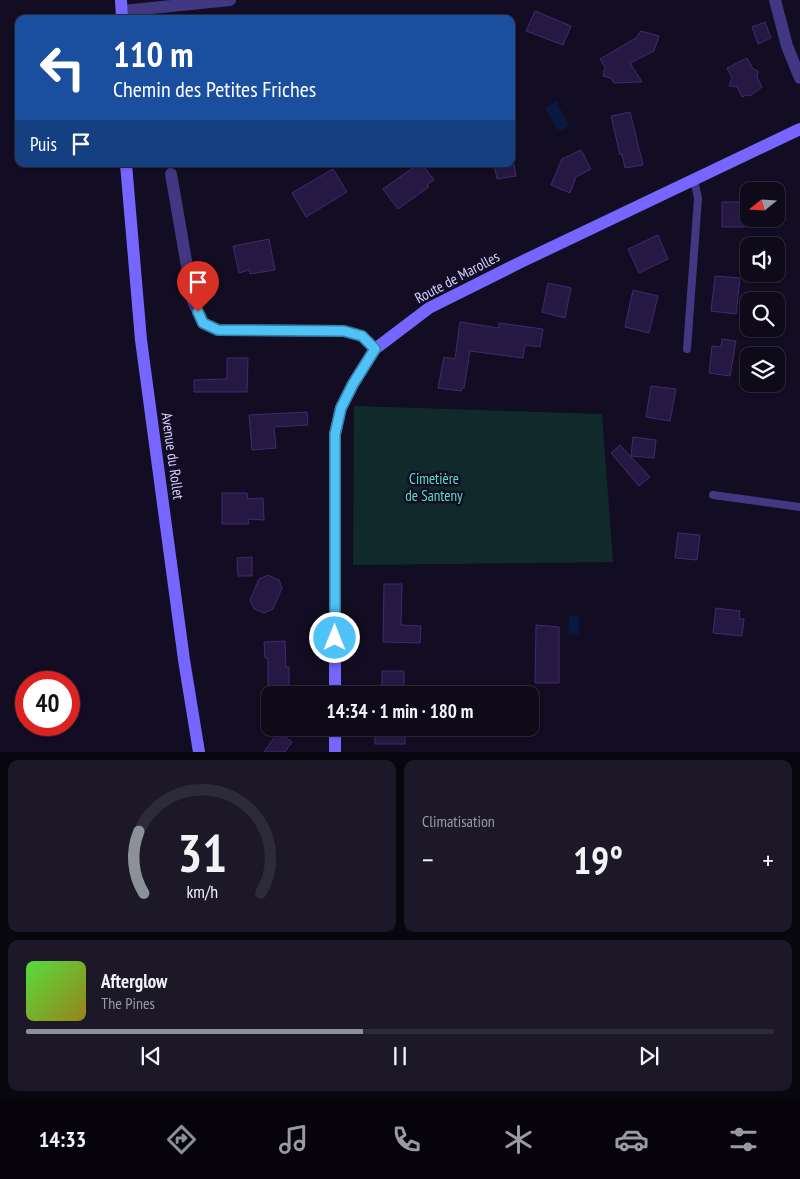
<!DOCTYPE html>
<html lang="fr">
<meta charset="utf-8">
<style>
:root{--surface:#0e0a1a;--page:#1c1827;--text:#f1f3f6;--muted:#9b9aa2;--line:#2e2b39;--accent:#8c9099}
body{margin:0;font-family:"PT Sans Narrow",sans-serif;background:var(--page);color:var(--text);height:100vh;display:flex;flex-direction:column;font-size:19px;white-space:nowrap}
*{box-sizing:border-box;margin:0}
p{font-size:16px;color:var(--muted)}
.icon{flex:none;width:28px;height:28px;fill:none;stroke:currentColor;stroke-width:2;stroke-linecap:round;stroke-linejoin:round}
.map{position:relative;height:752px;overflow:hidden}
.drawer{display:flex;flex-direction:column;gap:8px;padding:8px;background:#08060e;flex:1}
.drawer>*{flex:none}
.hud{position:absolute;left:15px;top:15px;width:500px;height:152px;border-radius:10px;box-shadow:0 1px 4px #0004,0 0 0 1px var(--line);background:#1a4fa0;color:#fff;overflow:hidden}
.needle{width:32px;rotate:252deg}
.tools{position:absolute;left:740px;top:182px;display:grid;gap:10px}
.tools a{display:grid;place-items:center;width:45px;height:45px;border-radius:10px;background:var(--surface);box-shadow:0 1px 4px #0004,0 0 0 1px var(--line);font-size:25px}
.speed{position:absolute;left:15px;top:671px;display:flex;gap:10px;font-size:25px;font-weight:700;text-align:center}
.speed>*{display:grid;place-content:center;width:65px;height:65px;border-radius:50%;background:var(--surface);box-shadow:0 1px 4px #0004,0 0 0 1px var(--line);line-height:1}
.speed .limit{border:8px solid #d22;background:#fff;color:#111}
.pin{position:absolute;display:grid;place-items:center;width:42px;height:42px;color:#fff;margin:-51px -21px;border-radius:50% 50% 50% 0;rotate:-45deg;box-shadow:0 0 5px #0007}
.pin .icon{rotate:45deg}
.me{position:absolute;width:55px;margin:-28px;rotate:0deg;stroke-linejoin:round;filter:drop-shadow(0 0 4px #0008)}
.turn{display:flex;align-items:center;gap:18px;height:105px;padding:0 15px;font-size:22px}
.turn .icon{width:65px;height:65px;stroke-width:2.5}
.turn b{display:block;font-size:35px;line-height:42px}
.then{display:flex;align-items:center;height:48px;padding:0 15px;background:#0003;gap:10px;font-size:19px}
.big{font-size:38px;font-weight:700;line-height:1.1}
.drawer .tile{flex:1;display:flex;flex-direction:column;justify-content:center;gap:8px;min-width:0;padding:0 18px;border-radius:10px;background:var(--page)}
.drawer .dial{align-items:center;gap:0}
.dial svg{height:130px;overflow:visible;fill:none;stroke:var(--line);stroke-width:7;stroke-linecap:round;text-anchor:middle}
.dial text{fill:var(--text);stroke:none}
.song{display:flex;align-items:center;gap:15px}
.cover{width:60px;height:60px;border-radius:8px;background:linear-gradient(135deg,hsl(110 70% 55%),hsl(50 70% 35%))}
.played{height:5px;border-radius:2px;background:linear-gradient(90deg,var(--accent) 45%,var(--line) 45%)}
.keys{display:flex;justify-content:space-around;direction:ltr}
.heat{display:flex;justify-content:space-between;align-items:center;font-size:28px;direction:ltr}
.drawer .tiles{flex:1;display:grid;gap:8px;grid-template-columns:1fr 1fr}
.tile:last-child{grid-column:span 2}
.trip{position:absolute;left:261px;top:686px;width:278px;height:50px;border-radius:10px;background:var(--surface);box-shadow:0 1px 4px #0004,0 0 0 1px var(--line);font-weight:700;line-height:50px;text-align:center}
.dock{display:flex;height:80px;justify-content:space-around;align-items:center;background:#06040a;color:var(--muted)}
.dock .icon{width:35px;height:35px}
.dock .selected{color:var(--accent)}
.dock b{font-size:22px;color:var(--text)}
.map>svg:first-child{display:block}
.green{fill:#102a2c}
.water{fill:#09183f}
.building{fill:#251943;stroke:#3e2b6f}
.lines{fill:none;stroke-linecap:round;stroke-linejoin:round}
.lane{stroke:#413881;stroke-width:8}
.street{stroke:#413881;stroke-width:12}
.secondary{stroke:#7665ff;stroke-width:12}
.route-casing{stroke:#337fa1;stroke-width:12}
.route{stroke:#4fc3f7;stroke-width:9}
.labels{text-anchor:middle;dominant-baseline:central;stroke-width:5;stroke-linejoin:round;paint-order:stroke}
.street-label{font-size:15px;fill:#d8ceff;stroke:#120d22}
.park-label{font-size:15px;fill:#59dfc9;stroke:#120d22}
</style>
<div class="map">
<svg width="800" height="752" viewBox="0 0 800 752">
<rect width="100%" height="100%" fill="#120d22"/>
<!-- green -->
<polygon class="green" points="354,406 602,414 613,562 353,565"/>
<!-- water -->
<g class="water">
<polygon points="556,101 569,124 563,131 559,129 557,130 545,108"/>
<polygon points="569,615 579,616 579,635 568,635"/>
</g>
<!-- building -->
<g class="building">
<polygon points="535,11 571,26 563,45 526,31"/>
<polygon points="765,22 771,38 758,44 752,27"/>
<polygon points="641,31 659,36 654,51 630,63 642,82 614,83 611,78 603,76 605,67 600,59 636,38"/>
<polygon points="747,58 753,69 758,71 757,77 762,87 750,96 746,95 742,97 737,87 729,86 732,78 727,68"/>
<polygon points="630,112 643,165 625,168 622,154 620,155 611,116"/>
<polygon points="581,150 591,169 576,177 570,193 551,185 562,159"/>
<polygon points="418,164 422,164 434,180 427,185 429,187 398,209 383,189"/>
<polygon points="494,164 514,164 516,176 497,179"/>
<polygon points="333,169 347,192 306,217 292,193"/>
<rect x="722" y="202" width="22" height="25"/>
<polygon points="658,235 668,259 639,273 628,249"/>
<polygon points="269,239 275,270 250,274 249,270 239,273 233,246"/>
<polygon points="715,276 740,278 736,314 711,311"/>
<polygon points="548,283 571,288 565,318 542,312"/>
<polygon points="633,290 658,296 649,333 625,327"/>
<polygon points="460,322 499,328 499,323 543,329 540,347 525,345 523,358 470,351 464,388 462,388 461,391 438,388 444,357 455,359"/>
<polygon points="722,339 736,341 730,376 709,373 712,346 721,347"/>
<polygon points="227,358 248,358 247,392 194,392 194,380 227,379"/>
<polygon points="651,386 676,389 670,421 646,417"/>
<polygon points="307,412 308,425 274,427 276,448 252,450 249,415"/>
<polygon points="633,437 656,440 654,458 631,456"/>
<polygon points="620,445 650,477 639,486 611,453"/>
<polygon points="222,493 247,493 248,499 263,498 264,520 248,519 249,524 222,524"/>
<polygon points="678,533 700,535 697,560 675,558"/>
<polygon points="252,557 252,576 238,576 237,558"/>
<polygon points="268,575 279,580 282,588 273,609 264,613 254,609 250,600 259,579"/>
<polygon points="384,584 402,584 401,625 421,626 420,643 383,642"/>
<polygon points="716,608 740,611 739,619 744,619 742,636 713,633"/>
<polygon points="536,625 559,627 559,683 535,683"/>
<polygon points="285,641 286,667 289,667 289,695 268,695 268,658 265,658 264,642"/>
<polygon points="382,671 404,671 404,695 385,695 385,691 382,691"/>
<rect x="375" y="728" width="30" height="16"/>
<polygon points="278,732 292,742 285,752 264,752"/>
</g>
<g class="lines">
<!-- lane -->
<g class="lane">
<polyline points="687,349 698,198 694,180"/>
<polyline points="713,495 800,507"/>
</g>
<!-- street -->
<g class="street">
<polyline points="775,0 787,46 800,78"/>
<polyline points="123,11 230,0"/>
<polyline points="171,174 193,301 203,323 218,330 344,331 362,336 375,349"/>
</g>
<!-- secondary -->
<g class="secondary">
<polyline points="121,0 122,19"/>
<polyline points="126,164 141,340 184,660 199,752"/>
<polyline points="335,695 335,434 341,408 353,384 375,349 429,308 521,262 800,129"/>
<polyline points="335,752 335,728"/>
</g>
</g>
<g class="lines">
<defs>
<polyline id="route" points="198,312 203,323 218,330 344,331 362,336 375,349 353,384 341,408 335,434 335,638"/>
</defs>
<!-- route casing -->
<use href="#route" class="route-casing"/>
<!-- route -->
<use href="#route" class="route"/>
</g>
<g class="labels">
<!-- street labels -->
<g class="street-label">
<text transform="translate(457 277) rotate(-28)">Route de Marolles</text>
<text transform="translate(173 456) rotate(82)">Avenue du Rollet</text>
</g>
<!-- park labels -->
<g class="park-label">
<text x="434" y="478">Cimetière<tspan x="434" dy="17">de Santeny</tspan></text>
</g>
</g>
</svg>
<div class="tools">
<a><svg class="needle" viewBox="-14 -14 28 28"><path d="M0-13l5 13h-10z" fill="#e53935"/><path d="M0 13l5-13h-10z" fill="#9b9aa2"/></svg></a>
<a><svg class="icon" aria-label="sound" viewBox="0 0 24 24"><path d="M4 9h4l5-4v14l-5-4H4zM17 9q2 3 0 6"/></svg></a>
<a><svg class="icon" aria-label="search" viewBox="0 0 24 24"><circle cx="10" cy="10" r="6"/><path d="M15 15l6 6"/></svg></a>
<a><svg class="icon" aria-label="layers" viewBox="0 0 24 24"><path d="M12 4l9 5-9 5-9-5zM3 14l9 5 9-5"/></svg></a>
</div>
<div class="speed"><div class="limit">40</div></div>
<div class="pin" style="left:198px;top:312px;background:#d93025"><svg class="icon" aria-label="arrive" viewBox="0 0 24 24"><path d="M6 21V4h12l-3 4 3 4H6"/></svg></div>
<svg class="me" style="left:335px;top:638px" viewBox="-20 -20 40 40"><circle r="17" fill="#4fc3f7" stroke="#fff" stroke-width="3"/><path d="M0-11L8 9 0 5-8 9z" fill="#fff"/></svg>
<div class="trip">14:34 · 1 min · 180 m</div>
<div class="hud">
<div class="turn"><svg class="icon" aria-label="left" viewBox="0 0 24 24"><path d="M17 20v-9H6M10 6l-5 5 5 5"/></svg><div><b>110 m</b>Chemin des Petites Friches</div></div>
<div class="then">Puis<svg class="icon" aria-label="arrive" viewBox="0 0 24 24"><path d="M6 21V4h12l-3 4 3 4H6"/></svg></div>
</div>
</div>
<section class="drawer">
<div class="tiles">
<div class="tile dial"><svg viewBox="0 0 100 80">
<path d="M14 69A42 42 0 1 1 86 69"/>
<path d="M14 69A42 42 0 0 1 11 31" stroke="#8c9099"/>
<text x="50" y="56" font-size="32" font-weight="700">31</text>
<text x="50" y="72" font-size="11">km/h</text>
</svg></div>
<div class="tile"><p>Climatisation</p>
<div class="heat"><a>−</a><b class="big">19°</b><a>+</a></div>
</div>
<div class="tile">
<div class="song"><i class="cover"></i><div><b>Afterglow</b><p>The Pines</p></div></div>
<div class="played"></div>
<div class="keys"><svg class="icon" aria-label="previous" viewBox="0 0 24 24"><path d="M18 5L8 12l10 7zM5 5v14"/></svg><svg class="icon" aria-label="pause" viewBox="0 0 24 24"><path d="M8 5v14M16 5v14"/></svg><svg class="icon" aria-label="next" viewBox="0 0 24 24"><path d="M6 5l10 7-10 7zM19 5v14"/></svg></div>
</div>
</div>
</section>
<nav class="dock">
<b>14:33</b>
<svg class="icon selected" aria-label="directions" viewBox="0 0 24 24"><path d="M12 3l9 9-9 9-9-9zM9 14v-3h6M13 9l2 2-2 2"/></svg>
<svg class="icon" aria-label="music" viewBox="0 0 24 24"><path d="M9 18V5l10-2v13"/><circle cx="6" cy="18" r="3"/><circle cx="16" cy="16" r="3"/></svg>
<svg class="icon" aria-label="phone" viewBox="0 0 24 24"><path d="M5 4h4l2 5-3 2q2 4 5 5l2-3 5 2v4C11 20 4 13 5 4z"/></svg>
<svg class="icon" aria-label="climate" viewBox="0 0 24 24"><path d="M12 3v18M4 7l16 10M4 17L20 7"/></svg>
<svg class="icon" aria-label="car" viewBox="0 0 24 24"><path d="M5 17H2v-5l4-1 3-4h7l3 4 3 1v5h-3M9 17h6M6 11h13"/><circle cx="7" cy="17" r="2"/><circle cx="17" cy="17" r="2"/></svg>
<svg class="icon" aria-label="filters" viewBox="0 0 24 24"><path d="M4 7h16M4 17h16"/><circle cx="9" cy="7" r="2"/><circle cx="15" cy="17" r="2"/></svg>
</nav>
